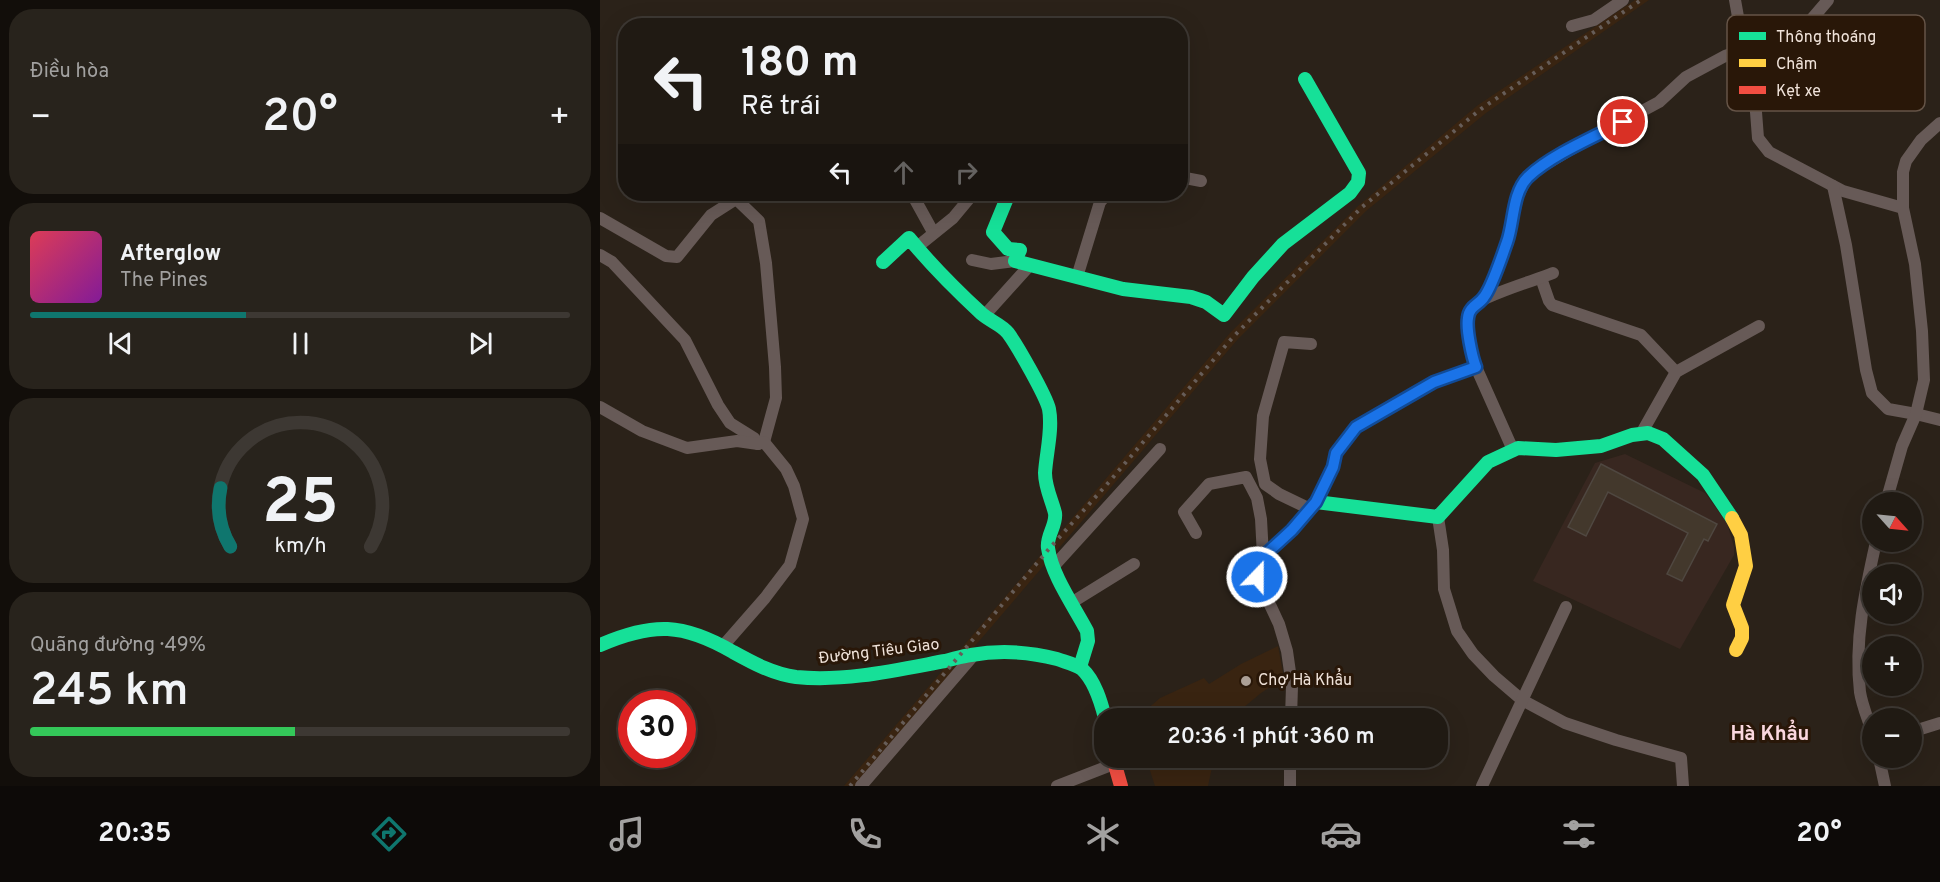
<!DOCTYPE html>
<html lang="vi">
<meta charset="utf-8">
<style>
:root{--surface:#201a13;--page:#28231c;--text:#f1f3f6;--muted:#a2a1a0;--line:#3d3833;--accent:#0f766e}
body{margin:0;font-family:Overpass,sans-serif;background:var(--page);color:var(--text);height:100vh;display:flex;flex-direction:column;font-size:22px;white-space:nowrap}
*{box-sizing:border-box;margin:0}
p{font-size:20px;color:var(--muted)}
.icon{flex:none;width:33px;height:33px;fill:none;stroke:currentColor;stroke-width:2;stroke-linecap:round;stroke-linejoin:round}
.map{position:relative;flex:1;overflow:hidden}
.drawer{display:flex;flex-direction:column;gap:9px;padding:9px;background:#120e0a;width:600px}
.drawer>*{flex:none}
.banner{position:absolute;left:18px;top:18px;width:570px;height:183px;border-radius:24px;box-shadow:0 6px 24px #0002,0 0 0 2px var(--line);background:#201a13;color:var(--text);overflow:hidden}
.needle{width:39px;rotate:117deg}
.controls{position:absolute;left:1262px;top:492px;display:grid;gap:12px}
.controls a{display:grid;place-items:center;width:60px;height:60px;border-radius:50%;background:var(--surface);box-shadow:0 6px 24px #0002,0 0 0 2px var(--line);font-size:30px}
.speed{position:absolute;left:18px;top:690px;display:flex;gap:12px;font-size:30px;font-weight:700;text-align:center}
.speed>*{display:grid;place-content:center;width:78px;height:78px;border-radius:50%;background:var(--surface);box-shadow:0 6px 24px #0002,0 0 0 2px var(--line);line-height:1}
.speed .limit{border:9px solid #d22;background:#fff;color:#111}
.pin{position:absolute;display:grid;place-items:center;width:51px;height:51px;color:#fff;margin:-26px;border:3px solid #fff;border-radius:50%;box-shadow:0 2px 6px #0007}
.me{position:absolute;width:66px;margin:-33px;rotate:22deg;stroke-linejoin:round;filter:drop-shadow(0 0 4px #0008)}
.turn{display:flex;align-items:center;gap:21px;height:126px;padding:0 24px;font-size:27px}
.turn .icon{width:78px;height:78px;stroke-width:2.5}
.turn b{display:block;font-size:42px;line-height:51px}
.lanes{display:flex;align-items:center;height:57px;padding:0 24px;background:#0003;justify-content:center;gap:30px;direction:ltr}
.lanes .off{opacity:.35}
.big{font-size:45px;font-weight:600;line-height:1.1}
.drawer .widget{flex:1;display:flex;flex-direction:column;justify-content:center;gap:9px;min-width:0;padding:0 21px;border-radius:24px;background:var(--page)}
.drawer .dial{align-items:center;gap:0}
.dial svg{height:156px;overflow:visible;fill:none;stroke:var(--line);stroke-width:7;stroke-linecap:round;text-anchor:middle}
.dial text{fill:var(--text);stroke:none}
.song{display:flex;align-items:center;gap:18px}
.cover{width:72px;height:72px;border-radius:9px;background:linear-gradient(135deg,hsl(350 70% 55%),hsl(290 70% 35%))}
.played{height:6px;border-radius:3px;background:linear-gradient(90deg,var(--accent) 40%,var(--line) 40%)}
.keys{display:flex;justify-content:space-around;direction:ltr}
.heat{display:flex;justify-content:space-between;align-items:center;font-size:33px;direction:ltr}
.charge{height:9px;border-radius:4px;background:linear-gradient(90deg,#34c759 49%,var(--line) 0)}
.trip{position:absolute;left:494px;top:708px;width:354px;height:60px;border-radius:24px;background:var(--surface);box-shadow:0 6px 24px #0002,0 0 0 2px var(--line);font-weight:600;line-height:60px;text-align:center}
.tabs{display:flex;height:96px;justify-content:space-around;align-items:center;background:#0d0a08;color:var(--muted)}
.tabs .icon{width:42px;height:42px}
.tabs .active{color:var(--accent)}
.tabs b{font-size:27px;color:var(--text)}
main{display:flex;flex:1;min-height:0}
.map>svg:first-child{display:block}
.built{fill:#392411}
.education{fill:#382720}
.building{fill:#43382c;stroke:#4f4740;stroke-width:1.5}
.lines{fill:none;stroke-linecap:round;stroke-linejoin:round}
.street{stroke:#675a57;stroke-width:12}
.fast{stroke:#16e098;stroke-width:14}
.slow{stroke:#ffcf43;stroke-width:14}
.jam{stroke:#f24e42;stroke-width:14}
.rail{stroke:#675d58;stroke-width:4;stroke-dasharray:3 6;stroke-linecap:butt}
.route-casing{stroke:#114b97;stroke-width:15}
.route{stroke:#1a73e8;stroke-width:10}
.poi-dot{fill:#ab9f96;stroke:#291708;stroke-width:2}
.labels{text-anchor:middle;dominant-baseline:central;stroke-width:6;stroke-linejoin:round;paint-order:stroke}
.street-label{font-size:16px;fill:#f0e3da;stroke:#291708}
.poi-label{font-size:16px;fill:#f0e3da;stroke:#291708;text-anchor:start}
.quarter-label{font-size:20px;font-weight:bold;fill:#fad7de;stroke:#291708}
.key{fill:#291708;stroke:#655447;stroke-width:1.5}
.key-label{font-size:16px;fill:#f0e3da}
</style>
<main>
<section class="drawer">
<div class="widget"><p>Điều hòa</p>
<div class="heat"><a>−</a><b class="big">20°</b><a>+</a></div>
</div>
<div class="widget">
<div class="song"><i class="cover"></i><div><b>Afterglow</b><p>The Pines</p></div></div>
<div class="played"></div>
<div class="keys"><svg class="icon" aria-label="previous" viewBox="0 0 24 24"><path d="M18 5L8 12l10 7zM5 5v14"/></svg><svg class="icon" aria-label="pause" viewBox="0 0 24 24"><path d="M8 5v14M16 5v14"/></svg><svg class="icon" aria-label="next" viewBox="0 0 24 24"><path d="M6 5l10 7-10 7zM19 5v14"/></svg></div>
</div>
<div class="widget dial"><svg viewBox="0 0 100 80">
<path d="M14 69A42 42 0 1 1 86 69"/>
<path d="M14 69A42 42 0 0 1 9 39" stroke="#0f766e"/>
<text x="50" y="56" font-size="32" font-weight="700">25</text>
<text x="50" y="72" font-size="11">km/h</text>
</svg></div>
<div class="widget"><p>Quãng đường · 49%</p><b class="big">245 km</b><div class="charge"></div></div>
</section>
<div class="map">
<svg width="1340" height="786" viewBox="0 0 1340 786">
<rect width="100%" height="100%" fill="#2b2219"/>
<!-- built -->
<g class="built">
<polygon points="1035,0 1049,0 886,113 766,211 638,339 255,786 244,786 630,333 758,206 878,105"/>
<polygon points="678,646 684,678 661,693 631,718 537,718 560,698 604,678 609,684 641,664"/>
<polygon points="546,758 614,758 608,786 555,786"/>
</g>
<!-- education -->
<polygon class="education" points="1025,454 1105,493 1127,523 1134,547 1134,555 1080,649 933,581 995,463"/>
<!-- building -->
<polygon class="building" points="1001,464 1117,524 1108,541 1104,539 1082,581 1067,574 1088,533 1008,492 986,536 968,527"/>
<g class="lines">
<!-- street -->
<g class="street">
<polyline points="1135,0 1140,28 1146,49 1156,112 1158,138 1169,152 1243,191 1303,208"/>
<polyline points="972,26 994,20 1023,0"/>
<polyline points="580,177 601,181"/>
<polyline points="1233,186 1246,245 1266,370 1272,393 1288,409 1316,414 1340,420"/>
<polyline points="131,194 159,221 166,263 175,367 176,398 164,442"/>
<polyline points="312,194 333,232"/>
<polyline points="0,218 66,256 77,257 111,215 136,199"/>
<polyline points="317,247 353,218 373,194"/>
<polyline points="0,255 12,262 85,340 118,405 130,423 154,438 158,444"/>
<polyline points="372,260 391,264 415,261"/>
<polyline points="477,277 500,202 507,194"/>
<polyline points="941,278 949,301 952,305 1041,335 1076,372"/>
<polyline points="884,299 889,289 908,239 918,196 926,179 941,167 968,151 1059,102 1086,77 1125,56 1146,49 1165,48 1211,20 1228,0"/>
<polyline points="384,316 430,265"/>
<polyline points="0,407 42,431 87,448 137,441 158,444 164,442 186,469 194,486 203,519 190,565 165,598 123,646"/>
<polyline points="1041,434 1076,372 1159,326"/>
<path d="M913,450L876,367C872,355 863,318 871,308C880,296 937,280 953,273"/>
<polyline points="1286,502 1302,446 1316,414 1324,380 1322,331 1315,264 1303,208 1303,172 1306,161 1321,140 1340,123"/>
<polyline points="710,509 679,494 665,484 660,459 663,416 684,342 711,344"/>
<polyline points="838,517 843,550 844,589 857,631 873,654 894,676 922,700 965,723 1016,740 1081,758 1083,786"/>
<polyline points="596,533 584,512 609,484 646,477 657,498 661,519 663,556"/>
<polyline points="453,567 560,449"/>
<polyline points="471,603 534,564"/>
<polyline points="691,718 692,686 687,651 679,624 657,577 656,563 692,530 716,502 733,467 736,453 756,427 833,382 876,367"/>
<path d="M1272,732C1268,719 1262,705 1260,692C1254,641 1265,591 1276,542"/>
<polyline points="1311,732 1340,723"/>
<polyline points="690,758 690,786"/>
<polyline points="1279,758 1285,786"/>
<polyline points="261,786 372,657"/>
<polyline points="457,786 514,764"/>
<polyline points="882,786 966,607"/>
</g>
<!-- fast -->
<g class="fast">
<polyline points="404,194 407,198 393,232 408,249 420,250 415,261 523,289 591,297 606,302 624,315 653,277 683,244 750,193 758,182 759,173 705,79"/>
<path d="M283,262L309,238C331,265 356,290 382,314C390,321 402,325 408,333C417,345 446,396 449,409C453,429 446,454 445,473C445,487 452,501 455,513C457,525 446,536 448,548C452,576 474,606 487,631L488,641L480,667"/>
<polyline points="716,502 838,517 888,462 918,448 956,450 1001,446 1032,435 1048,433 1063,439 1103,475 1132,518"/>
<path d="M0,645C53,622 83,623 133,652C153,663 173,674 196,677C245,682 297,670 345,661C354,659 362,656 371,655C399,650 430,652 457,659C465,662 475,664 482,669C495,681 501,702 505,718"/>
</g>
<!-- slow -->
<polyline class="slow" points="1132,518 1141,535 1146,566 1133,605 1142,628 1142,638 1136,650"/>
<!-- jam -->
<polyline class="jam" points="513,758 521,786"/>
<!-- rail -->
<polyline class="rail" points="250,786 448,550 509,482 633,337 762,207 881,109 1041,0"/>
</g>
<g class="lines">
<defs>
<path id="route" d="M657,577L656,563L692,530L716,502L733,467L736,453L756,427L834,382L876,367C872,357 866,329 868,318C869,306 879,305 884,297C892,287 902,256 907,242C914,223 912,193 928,177C951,155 994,137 1023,122"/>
</defs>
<!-- route casing -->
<use href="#route" class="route-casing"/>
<!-- route -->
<use href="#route" class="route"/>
</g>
<!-- markers -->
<circle class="poi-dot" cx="646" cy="681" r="6"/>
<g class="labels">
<!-- street labels -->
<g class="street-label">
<text transform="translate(279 652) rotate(-7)">Đường Tiêu Giao</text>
</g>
<!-- poi labels -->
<g class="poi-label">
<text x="658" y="681">Chợ Hà Khẩu</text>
</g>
<!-- quarter labels -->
<g class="quarter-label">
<text x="1170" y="735">Hà Khẩu</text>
</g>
</g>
<!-- legend -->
<rect x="1127" y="15" width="198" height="96" rx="9" class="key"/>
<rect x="1139" y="32" width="27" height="8" fill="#16e098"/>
<rect x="1139" y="59" width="27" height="8" fill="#ffcf43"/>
<rect x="1139" y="86" width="27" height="8" fill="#f24e42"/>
<g class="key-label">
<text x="1176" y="42">Thông thoáng</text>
<text x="1176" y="69">Chậm</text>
<text x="1176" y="96">Kẹt xe</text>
</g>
</svg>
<div class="controls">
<a><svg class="needle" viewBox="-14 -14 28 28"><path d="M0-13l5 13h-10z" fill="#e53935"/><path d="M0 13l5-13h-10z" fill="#a2a1a0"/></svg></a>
<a><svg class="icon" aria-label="sound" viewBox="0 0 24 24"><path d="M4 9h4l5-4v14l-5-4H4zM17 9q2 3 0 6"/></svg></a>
<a>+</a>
<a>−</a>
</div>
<div class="speed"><div class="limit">30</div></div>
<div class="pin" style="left:1023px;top:122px;background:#d93025"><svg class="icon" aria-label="arrive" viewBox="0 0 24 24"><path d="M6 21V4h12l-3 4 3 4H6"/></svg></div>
<svg class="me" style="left:657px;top:577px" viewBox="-20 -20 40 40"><circle r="17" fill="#1a73e8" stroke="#fff" stroke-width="3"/><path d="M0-11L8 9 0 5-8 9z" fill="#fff"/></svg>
<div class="trip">20:36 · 1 phút · 360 m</div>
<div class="banner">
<div class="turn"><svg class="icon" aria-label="left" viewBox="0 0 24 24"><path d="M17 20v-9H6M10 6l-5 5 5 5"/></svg><div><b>180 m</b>Rẽ trái</div></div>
<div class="lanes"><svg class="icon" aria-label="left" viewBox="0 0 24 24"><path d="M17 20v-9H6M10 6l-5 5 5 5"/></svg><svg class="icon off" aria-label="ahead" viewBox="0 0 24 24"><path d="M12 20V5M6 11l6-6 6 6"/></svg><svg class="icon off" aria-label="right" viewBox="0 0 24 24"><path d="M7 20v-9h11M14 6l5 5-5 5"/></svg></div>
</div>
</div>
</main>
<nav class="tabs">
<b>20:35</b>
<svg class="icon active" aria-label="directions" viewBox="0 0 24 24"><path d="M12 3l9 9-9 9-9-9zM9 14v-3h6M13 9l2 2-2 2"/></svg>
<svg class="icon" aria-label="music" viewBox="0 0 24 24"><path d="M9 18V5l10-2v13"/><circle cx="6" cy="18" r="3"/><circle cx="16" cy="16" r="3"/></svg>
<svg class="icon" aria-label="phone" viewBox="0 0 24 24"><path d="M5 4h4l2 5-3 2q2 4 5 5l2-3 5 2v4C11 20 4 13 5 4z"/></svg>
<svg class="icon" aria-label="climate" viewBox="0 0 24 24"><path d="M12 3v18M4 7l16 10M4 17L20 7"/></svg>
<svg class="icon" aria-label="car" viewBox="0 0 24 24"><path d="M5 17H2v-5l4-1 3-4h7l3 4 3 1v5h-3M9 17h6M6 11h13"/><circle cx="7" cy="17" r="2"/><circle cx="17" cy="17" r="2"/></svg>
<svg class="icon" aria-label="filters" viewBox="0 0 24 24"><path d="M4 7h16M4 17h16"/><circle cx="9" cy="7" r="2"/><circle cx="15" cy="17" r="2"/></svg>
<b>20°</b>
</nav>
